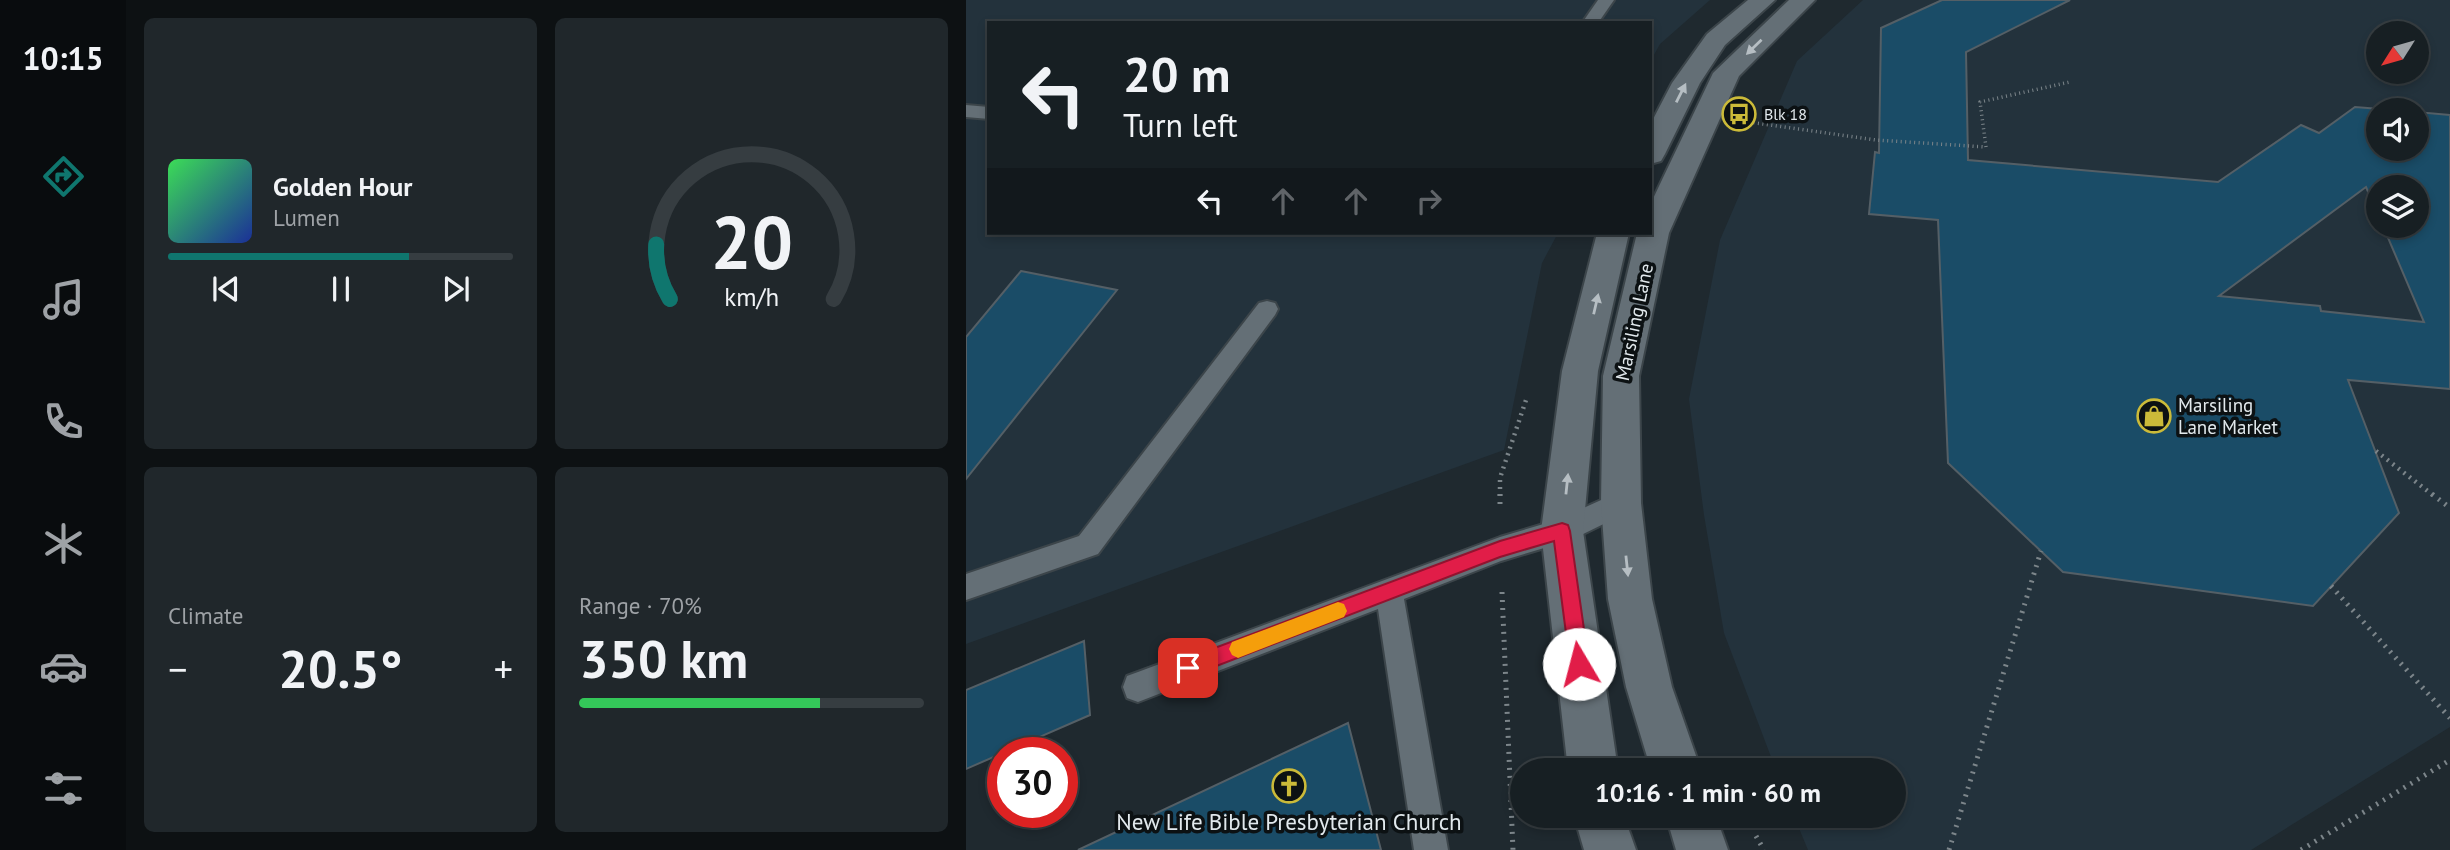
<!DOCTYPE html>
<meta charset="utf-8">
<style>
:root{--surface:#171f23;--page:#20272b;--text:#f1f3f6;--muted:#9ea2a6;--line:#363d41;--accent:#0f766e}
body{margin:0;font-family:"PT Sans",sans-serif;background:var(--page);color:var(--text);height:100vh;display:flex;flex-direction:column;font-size:26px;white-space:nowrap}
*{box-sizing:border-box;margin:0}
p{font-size:23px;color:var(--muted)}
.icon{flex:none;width:38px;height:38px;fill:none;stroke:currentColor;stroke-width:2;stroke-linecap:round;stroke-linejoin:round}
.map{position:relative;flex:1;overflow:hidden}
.drawer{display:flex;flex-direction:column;gap:18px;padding:18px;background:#0d1113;width:840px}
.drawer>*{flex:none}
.hud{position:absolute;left:21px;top:21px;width:665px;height:214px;border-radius:0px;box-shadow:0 4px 10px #0003,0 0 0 2px var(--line);background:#171f23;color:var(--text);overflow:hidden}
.needle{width:46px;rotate:233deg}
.tools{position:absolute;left:1400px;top:21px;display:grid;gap:14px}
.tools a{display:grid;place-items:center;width:63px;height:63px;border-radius:50%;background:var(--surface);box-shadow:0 4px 10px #0003,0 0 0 2px var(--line);font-size:35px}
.speed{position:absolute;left:21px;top:737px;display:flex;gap:14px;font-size:35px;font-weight:700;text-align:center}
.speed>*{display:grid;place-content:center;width:91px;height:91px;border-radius:50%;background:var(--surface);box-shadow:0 4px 10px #0003,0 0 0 2px var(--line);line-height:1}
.speed .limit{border:10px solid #d22;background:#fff;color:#111}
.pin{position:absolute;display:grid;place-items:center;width:60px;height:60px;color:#fff;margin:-30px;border-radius:14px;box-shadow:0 4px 10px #0006}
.me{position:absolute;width:77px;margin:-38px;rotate:352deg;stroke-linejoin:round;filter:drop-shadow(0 0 5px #0008)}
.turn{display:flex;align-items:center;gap:24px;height:147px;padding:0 21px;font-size:32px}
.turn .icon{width:91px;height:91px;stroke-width:2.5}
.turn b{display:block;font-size:49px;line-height:60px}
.lanes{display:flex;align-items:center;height:66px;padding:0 21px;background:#0003;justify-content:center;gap:35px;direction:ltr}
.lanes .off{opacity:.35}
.big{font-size:52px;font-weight:600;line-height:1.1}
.drawer .tile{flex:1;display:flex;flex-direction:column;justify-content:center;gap:10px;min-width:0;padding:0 24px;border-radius:10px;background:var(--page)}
.drawer .dial{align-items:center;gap:0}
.dial svg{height:182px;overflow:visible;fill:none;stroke:var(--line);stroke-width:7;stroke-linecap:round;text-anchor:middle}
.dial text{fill:var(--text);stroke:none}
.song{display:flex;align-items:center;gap:21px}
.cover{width:84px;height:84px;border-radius:10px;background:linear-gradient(135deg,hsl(130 70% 55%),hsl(230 70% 35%))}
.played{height:7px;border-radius:4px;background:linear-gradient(90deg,var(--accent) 70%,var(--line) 70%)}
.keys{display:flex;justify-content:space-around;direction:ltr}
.heat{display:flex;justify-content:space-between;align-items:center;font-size:38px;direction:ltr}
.charge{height:10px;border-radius:5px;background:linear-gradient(90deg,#34c759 70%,var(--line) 0)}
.drawer .tiles{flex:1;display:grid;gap:18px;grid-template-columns:repeat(2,1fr)}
.trip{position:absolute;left:544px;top:758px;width:396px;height:70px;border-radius:35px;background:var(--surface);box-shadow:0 4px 10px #0003,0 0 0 2px var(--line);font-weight:600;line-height:70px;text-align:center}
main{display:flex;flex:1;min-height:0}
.menu{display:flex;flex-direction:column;width:126px;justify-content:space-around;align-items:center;background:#090c0e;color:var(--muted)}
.menu .icon{width:49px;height:49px}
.menu .current{color:var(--accent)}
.menu b{font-size:32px;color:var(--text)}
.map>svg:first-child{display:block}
.built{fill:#23323c;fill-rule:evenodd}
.building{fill:#1a4c67;stroke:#545f66;stroke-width:2;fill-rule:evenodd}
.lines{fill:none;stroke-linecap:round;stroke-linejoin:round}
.lane-casing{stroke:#3c454a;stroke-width:4}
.street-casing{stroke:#3c454a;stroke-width:4}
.path-far2{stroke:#7c858a;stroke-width:3.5;stroke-dasharray:1 3.5;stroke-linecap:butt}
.path-far1{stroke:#7c858a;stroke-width:4.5;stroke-dasharray:2 5;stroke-linecap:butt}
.path{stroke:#7c858a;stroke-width:5;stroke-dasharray:2 6;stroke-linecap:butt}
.lane{fill:#646f76;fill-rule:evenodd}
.street{fill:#646f76;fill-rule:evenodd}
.oneway{fill:#b6bec3}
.route{fill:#e11d48;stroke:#92132f;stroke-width:2}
.slow{fill:#f59e0b}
.labels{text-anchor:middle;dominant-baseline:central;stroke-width:7;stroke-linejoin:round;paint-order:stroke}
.far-poi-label{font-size:16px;fill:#e2e9ed;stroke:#0c1113;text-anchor:start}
.street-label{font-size:19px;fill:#e2e9ed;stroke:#0c1113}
.poi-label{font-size:19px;fill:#e2e9ed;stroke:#0c1113;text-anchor:start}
.near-poi-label{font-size:23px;fill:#e2e9ed;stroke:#0c1113}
</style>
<main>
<nav class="menu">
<b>10:15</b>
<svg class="icon current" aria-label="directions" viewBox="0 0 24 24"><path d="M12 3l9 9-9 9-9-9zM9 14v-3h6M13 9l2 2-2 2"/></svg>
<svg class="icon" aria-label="music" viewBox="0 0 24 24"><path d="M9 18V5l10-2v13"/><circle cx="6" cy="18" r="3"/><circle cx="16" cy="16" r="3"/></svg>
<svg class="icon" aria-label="phone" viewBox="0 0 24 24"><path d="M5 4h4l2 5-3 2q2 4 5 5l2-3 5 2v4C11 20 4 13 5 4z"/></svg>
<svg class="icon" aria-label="climate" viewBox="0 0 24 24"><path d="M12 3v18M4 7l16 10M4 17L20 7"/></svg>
<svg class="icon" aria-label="car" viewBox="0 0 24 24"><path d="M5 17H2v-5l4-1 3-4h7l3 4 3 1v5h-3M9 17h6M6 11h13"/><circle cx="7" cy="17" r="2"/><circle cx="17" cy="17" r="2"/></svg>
<svg class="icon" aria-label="filters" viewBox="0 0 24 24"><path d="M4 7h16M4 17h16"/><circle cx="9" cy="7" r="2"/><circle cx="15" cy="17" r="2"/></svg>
</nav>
<section class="drawer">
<div class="tiles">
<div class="tile">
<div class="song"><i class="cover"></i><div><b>Golden Hour</b><p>Lumen</p></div></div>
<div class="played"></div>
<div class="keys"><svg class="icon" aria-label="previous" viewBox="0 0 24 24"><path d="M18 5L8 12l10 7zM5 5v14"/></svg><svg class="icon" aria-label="pause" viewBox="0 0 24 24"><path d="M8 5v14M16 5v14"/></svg><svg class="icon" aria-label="next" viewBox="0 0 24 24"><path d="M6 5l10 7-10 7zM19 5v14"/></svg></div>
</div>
<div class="tile dial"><svg viewBox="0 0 100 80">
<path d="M14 69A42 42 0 1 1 86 69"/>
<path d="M14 69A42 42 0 0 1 8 45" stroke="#0f766e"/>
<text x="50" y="56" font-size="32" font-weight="700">20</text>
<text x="50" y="72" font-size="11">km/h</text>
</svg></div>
<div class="tile"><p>Climate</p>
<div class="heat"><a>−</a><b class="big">20.5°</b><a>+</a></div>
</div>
<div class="tile"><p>Range · 70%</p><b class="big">350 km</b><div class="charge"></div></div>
</div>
</section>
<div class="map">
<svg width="1484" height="850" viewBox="0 0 1484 850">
<rect width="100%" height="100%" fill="#1f292f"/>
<!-- built -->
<g class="built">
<polygon points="0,0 744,0 694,44 684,62 684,23 23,23 23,233 592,233 576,263 538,450 0,644"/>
<path d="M897,0H1484V727L1285,850H842L828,816H928V770H810L758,633L738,515L723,399L754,240L831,61ZM1412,33H1451V72H1412ZM1412,110H1451V149H1412ZM1412,187H1451V226H1412Z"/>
</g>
<!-- building -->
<g class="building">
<path d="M976,0H1104L1000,52L1002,160L1252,182L1335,125L1353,133L1389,107L1427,110H1412V149H1451V112L1484,115V389L1382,380L1433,513L1347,606L1097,572L982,463L972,220L903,214L909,152L913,153L915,28ZM1400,187L1412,215V187H1451V226H1417L1458,322L1355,311L1354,306L1253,296Z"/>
<polygon points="55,271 151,290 0,479 0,337"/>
<polygon points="118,641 124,715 0,769 0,690"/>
<polygon points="382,723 415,850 112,850"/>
</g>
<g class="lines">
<defs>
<g id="lane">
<polygon points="632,0 648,0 632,23 616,23"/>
<polygon points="0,105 23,107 23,119 0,117"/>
<polygon points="301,301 309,303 312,309 309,315 132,554 0,600 0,574 113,536 293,303"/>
<polygon points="655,491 664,495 668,503 664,511 605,540 535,561 438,599 482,850 448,850 412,609 172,702 161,698 157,687 161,676 172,672 534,537 591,520"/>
</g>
<g id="street">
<polygon points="782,0 809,0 759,45 734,83 699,154 695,161 684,164 684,125 706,83 741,34"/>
<polygon points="823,0 849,0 773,76 703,233 673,376 675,503 686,599 706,687 735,770 685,770 660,687 642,599 635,503 637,376 671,233 684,233 684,205 747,73"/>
<polygon points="631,233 663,233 632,371 617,531 652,770 602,770 575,531 596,371"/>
<polygon points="608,816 658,816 670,850 618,850"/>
<polygon points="700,816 750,816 762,850 710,850"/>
</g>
</defs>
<!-- lane casing -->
<use href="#lane" class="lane-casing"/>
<!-- street casing -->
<use href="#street" class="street-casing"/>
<!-- path-far2 -->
<polyline class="path-far2" points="783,122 910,140 1020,147 1014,102 1104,82"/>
<!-- path-far1 -->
<g class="path-far1">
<polyline points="1410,451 1468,496"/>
<polyline points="534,496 534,478 560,400"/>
</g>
<!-- path -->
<g class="path">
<polyline points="534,494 534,506"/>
<polyline points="1466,494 1484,508"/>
<polyline points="1365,586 1484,718"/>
<polyline points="536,592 547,850"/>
<polyline points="790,836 798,850"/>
<polyline points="983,850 1075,551"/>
<polyline points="1335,850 1484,760"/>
</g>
<!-- lane -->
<use href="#lane" class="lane"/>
<!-- street -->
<use href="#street" class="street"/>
</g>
<!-- one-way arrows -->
<defs><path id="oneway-solid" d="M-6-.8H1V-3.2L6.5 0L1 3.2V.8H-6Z" transform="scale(1.75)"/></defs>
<g class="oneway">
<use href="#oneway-solid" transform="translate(788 47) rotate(136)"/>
<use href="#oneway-solid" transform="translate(715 93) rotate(-63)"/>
<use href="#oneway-solid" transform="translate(630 304) rotate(-77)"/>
<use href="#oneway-solid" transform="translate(601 484) rotate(-84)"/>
<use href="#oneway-solid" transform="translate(661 566) rotate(84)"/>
</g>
<!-- route -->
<polygon class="route" points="596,523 602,525 604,531 623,664 620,670 613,673 606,670 604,664 588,541 534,557 222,677 215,675 212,668 215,661 222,658 534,541"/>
<!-- slow -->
<polygon class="slow" points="372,602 378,604 381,611 378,617 272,658 266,655 263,649 266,642"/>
<!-- icons -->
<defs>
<symbol id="bus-ring" viewBox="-11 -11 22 22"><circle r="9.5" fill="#0c1113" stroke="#cbba39" stroke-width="1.5"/><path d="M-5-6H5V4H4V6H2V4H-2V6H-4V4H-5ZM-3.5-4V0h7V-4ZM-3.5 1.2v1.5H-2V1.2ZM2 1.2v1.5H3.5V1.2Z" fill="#cbba39"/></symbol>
<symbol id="shop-ring" viewBox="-11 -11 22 22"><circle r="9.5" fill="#0c1113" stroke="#cbba39" stroke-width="1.5"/><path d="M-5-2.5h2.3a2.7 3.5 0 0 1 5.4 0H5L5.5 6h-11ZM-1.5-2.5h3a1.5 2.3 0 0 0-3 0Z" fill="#cbba39"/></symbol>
<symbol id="church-ring" viewBox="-11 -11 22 22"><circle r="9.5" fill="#0c1113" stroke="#cbba39" stroke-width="1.5"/><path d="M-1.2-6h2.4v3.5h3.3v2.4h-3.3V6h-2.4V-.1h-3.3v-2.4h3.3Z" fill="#cbba39"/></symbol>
</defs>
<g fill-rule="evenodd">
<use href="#bus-ring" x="754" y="95" width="38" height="38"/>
<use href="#shop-ring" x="1169" y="397" width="38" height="38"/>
<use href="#church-ring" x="304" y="767" width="38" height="38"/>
</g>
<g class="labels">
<!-- far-poi labels -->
<g class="far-poi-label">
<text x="798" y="114">Blk 18</text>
</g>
<!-- street labels -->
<g class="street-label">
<text transform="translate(668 322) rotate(-78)">Marsiling Lane</text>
</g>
<!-- poi labels -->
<g class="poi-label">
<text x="1212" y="405">Marsiling<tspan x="1212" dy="22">Lane Market</tspan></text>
</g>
<!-- near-poi labels -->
<g class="near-poi-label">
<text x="323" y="821">New Life Bible Presbyterian Church</text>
</g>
</g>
</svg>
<div class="tools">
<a><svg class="needle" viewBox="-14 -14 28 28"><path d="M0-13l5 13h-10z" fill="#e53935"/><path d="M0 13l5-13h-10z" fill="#9ea2a6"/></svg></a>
<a><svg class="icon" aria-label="sound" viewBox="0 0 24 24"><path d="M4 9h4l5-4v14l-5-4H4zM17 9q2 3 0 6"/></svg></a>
<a><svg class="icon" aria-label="layers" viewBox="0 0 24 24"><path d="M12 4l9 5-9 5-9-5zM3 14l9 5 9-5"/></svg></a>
</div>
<div class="speed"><div class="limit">30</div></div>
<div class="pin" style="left:222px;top:668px;background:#d93025"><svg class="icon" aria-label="arrive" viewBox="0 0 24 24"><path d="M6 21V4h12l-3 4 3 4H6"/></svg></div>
<svg class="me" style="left:613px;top:664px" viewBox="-20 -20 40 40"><circle r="19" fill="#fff"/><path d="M0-13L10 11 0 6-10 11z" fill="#e11d48"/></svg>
<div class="trip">10:16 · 1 min · 60 m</div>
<div class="hud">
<div class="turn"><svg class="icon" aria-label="left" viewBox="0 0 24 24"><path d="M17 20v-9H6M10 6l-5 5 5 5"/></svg><div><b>20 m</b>Turn left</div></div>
<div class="lanes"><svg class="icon" aria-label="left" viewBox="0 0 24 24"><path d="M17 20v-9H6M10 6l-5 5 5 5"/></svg><svg class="icon off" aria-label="ahead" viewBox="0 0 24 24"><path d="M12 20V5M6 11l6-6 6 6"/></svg><svg class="icon off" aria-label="ahead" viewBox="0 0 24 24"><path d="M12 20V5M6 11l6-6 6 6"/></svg><svg class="icon off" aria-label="right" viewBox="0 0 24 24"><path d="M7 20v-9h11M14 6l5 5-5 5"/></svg></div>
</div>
</div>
</main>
